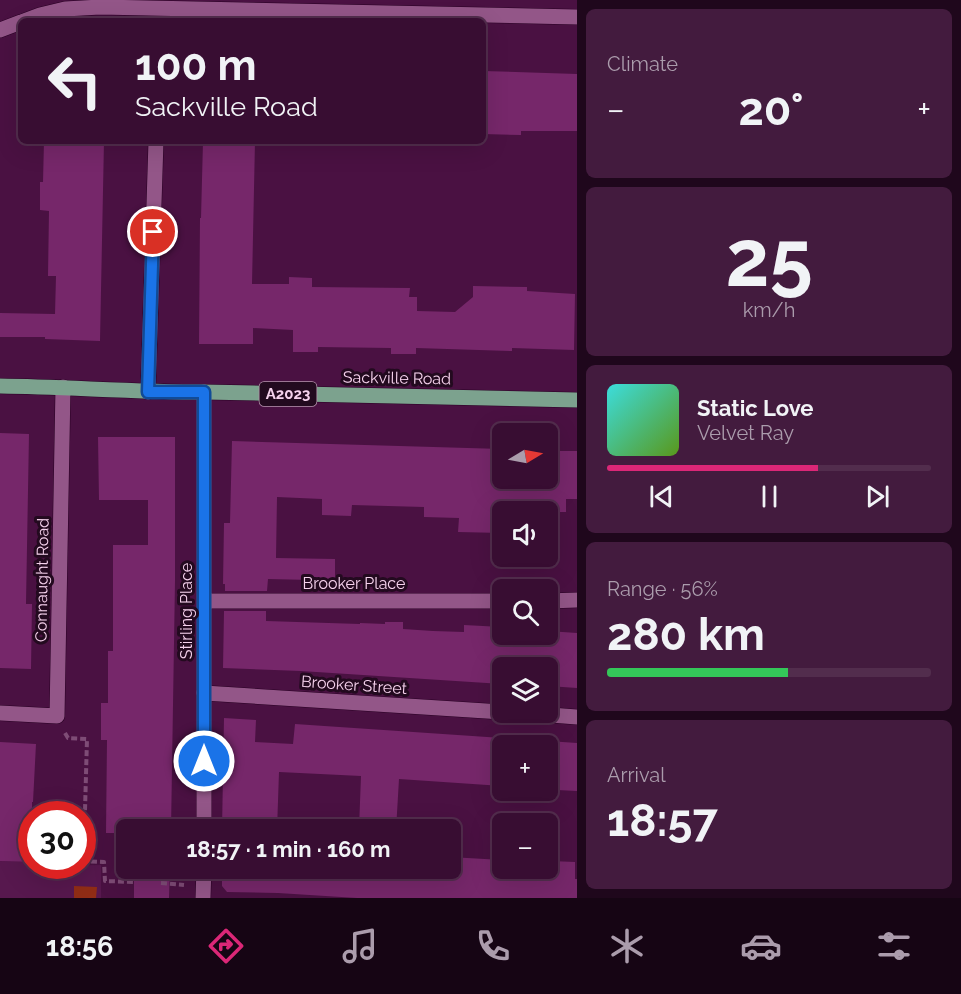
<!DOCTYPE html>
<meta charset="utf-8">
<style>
:root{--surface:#380d32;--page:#431b3e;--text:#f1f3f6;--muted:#ab9cac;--line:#522d4d;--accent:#db2777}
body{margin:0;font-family:Raleway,sans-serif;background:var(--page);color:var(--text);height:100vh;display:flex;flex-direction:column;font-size:22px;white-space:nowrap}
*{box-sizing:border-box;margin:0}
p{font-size:20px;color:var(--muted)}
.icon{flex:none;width:33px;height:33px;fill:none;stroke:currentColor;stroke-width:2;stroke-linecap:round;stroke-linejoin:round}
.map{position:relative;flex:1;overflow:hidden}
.side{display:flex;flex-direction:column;gap:9px;padding:9px;background:#1f071c;width:384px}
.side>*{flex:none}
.top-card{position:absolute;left:18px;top:18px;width:468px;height:126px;border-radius:9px;box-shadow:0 6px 24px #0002,0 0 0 2px var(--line);background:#380d32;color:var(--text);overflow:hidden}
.needle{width:39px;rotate:80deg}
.buttons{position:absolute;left:492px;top:423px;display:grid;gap:12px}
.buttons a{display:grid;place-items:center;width:66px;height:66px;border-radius:9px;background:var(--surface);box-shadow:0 6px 24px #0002,0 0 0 2px var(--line);font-size:30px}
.speed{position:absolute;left:18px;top:801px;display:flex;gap:12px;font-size:30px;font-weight:700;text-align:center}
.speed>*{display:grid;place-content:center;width:78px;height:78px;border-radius:50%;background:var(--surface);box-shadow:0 6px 24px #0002,0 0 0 2px var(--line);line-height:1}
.speed .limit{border:9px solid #d22;background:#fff;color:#111}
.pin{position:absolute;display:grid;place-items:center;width:51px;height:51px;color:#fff;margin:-26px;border:3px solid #fff;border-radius:50%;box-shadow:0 2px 6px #0007}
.me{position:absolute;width:66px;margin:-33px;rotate:0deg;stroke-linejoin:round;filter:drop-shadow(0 0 4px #0008)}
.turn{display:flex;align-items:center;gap:21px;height:126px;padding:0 18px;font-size:27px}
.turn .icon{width:78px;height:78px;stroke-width:2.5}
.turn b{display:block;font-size:42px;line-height:51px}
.big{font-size:45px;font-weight:700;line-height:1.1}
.side .tile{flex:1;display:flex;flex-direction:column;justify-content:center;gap:9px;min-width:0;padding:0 21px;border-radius:9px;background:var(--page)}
.side .dial{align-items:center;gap:0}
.dial b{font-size:78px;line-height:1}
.song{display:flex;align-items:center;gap:18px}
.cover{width:72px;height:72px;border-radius:9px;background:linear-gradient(135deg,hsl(180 70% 55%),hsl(90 70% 35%))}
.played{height:6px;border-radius:3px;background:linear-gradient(90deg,var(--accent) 65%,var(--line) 65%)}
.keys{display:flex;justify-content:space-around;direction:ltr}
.heat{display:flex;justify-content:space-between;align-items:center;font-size:33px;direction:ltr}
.charge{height:9px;border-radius:4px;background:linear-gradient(90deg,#34c759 56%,var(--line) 0)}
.trip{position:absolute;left:116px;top:819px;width:345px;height:60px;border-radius:9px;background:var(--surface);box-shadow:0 6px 24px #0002,0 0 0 2px var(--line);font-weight:700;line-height:60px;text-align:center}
.menu{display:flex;height:96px;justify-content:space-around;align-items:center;background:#160514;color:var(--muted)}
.menu .icon{width:42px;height:42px}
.menu .current{color:var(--accent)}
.menu b{font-size:27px;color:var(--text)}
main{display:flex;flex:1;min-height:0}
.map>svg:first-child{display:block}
.built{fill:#57184e}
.forest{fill:#902d16}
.building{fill:#76276a}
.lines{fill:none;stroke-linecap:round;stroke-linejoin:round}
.minor-casing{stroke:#290124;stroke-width:16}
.major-casing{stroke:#290124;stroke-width:16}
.path{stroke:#7e4c76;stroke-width:4;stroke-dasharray:6 3;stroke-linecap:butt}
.minor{stroke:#935688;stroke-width:15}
.major{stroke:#7ca28e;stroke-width:15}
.route-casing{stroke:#114b97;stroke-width:15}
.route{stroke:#1a73e8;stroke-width:10}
.labels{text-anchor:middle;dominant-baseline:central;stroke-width:6;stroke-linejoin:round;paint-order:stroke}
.shield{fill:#230a1f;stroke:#b796af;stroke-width:1.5}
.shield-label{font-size:15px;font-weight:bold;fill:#f6d2ed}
.street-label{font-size:16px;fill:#f6d2ed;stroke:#230a1f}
</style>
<main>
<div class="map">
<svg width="577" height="898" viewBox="0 0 577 898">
<rect width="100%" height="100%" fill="#4a1142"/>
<!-- built -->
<polygon class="built" points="0,861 31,862 32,866 101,865 101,898 0,898"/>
<!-- forest -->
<polygon class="forest" points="74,886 97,887 96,898 74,898"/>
<!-- building -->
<g class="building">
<polygon points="483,71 577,74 577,131 521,131 521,135 483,134"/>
<polygon points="44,141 104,141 100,341 45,339 45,337 0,337 0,313 55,314 56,276 48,276 49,211 40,210 40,182 43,182"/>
<polygon points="203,141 255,141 252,284 289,284 289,277 312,278 312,287 410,288 409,297 417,297 417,311 455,312 473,297 473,286 527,287 527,291 575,294 574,350 512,348 512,351 416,348 416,354 391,354 391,348 318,347 318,352 293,352 293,330 253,328 253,344 199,344 200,218 201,218"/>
<polygon points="0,433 29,434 26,604 32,604 31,669 0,668"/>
<polygon points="98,437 175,437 175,581 171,830 126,830 126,833 106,833 107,740 101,740 101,703 108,703 108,651 113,651 113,545 148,545 148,500 99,500"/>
<polygon points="232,441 502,449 502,478 553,478 554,451 577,451 577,499 566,499 566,512 502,512 502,533 458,532 459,518 424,517 424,507 352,505 351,516 322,515 322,499 277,497 276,558 335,559 335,582 311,582 311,580 268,579 267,591 225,591 225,584 223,584 224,523 230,523"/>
<polygon points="224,611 266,611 266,621 360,624 360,623 385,624 385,622 403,622 403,629 433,631 464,632 464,625 502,627 502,634 548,634 548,631 577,633 577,688 548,686 548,668 502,668 502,684 301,671 223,668"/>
<polygon points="224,718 256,720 255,742 293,744 295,724 502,738 502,786 399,779 396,830 380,830 359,828 361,776 279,772 277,830 222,830"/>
<polygon points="548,741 577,743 577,791 557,790 558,773 548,773"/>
<polygon points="0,742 36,744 33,802 32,802 32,862 0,861"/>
<polygon points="450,857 502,860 502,868 551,868 551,861 575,862 575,879 577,879 577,898 357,898 278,893 227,892 222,886 222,868 450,868"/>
<polygon points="134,868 170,868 169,898 134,898"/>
</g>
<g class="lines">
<defs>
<g id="minor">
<polyline points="24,21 40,15 65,9 100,7 577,17"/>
<polyline points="0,30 21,22"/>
<polyline points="148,392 156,141"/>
<polyline points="204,392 204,830"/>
<polyline points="205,601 502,601"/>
<polyline points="548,601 577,600"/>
<polyline points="204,693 502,712"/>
<polyline points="512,712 577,717"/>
<polyline points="0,713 57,716 63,387"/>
<polyline points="203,898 204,868"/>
</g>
<path id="major" d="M0,386C68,387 136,392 204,392L577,400"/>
</defs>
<!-- minor casing -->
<use href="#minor" class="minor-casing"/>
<!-- major casing -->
<use href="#major" class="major-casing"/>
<!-- path -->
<g class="path">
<polyline points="65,733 68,738 87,739 84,846 82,859"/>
<polyline points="82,861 104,862 105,881 134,882"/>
<polyline points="161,883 184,885"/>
</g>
<!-- minor -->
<use href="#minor" class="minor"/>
<!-- major -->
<use href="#major" class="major"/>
</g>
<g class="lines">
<defs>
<polyline id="route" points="153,232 148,392 204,392 204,761"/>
</defs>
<!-- route casing -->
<use href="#route" class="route-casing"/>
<!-- route -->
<use href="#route" class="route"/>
</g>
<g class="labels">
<!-- shield labels -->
<rect class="shield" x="259.5" y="382" width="57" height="24" rx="4.5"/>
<g class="shield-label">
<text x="288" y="394">A2023</text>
</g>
<!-- street labels -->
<g class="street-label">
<text transform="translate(397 378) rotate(1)">Sackville Road</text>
<text transform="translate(42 580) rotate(-89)">Connaught Road</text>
<text x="354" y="583">Brooker Place</text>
<text transform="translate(186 611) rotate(-90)">Stirling Place</text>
<text transform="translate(354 685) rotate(4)">Brooker Street</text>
</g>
</g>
</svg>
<div class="buttons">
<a><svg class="needle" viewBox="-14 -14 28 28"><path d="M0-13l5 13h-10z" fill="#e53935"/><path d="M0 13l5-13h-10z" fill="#ab9cac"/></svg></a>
<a><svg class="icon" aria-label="sound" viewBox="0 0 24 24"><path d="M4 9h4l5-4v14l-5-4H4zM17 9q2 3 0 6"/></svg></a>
<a><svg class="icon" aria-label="search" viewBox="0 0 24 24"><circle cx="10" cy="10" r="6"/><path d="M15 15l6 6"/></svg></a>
<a><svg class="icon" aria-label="layers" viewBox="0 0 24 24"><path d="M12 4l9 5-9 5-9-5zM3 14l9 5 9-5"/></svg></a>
<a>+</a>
<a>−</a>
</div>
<div class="speed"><div class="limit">30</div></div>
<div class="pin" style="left:153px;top:232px;background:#d93025"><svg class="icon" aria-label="arrive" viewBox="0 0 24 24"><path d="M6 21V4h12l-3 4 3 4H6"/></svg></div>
<svg class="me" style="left:204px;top:761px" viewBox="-20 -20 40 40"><circle r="17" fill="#1a73e8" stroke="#fff" stroke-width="3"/><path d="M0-11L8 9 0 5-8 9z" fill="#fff"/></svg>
<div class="trip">18:57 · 1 min · 160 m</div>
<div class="top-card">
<div class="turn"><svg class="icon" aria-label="left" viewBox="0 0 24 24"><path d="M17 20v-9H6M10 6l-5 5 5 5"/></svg><div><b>100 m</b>Sackville Road</div></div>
</div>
</div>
<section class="side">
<div class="tile"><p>Climate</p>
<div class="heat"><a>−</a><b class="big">20°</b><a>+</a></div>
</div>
<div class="tile dial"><b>25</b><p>km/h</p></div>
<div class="tile">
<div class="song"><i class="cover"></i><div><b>Static Love</b><p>Velvet Ray</p></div></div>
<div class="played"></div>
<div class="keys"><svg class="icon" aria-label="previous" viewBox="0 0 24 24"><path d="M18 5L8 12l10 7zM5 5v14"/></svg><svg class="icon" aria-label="pause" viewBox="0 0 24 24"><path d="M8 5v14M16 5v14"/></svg><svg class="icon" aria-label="next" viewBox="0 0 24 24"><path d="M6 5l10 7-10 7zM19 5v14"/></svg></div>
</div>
<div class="tile"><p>Range · 56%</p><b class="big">280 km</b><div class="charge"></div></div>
<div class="tile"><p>Arrival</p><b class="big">18:57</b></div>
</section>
</main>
<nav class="menu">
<b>18:56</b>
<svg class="icon current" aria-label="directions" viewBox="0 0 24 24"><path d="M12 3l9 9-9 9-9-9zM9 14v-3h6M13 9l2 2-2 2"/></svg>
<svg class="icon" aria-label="music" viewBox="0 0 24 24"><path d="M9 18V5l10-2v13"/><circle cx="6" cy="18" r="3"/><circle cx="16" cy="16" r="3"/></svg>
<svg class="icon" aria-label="phone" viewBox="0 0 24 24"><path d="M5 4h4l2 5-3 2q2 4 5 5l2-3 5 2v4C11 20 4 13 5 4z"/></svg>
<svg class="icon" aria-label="climate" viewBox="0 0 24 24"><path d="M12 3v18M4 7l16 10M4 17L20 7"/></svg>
<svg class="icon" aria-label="car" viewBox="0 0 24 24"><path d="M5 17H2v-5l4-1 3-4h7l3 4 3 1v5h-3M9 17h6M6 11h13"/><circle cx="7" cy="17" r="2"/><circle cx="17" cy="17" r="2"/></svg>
<svg class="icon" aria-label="filters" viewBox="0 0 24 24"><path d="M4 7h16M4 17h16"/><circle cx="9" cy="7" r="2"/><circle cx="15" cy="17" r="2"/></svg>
</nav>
